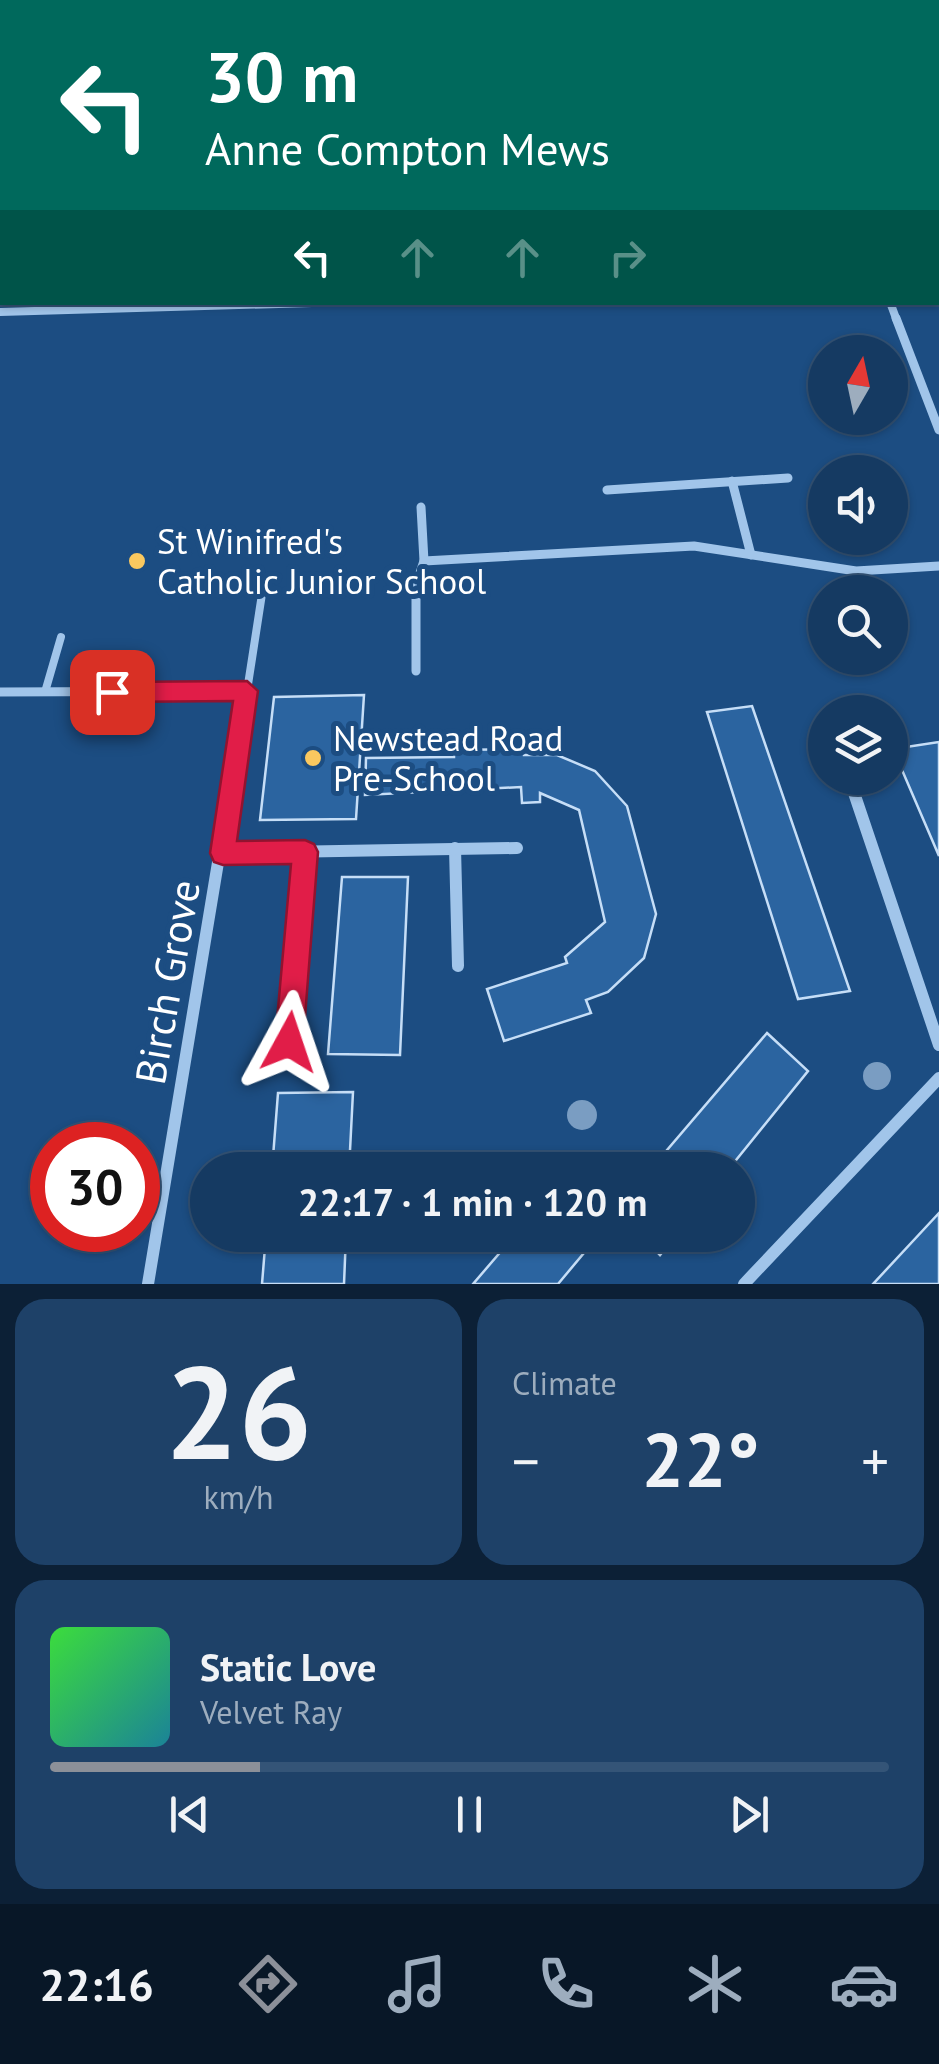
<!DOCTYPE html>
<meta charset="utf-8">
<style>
:root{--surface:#153a62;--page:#1e4168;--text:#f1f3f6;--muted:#9dadbe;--line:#345477;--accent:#8c9099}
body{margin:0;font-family:"PT Sans",sans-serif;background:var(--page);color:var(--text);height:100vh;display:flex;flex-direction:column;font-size:38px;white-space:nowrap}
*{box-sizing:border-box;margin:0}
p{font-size:32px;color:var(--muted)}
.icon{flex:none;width:55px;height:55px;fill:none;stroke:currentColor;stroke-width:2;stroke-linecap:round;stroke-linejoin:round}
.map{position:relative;height:1284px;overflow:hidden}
.sheet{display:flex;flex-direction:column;gap:15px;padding:15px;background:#0c2036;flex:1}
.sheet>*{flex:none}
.banner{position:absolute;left:0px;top:0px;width:940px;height:305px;box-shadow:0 2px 8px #0004,0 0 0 2px var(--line);background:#00695c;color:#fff;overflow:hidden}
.needle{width:65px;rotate:9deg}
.fabs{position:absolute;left:808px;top:335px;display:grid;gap:20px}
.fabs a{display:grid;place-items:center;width:100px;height:100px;border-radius:50%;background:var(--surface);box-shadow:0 2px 8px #0004,0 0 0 2px var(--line);font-size:50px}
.speed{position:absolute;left:30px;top:1122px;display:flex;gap:20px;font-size:50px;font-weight:700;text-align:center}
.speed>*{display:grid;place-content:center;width:130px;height:130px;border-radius:50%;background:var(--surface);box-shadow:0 2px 8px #0004,0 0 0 2px var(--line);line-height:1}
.speed .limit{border:15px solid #d22;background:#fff;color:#111}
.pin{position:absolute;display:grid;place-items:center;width:85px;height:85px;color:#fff;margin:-42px;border-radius:20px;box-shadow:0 5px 15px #0006}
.me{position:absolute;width:110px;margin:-55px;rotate:5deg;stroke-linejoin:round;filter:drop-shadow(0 0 8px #0008)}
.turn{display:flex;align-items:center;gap:35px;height:210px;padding:0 40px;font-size:45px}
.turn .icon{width:130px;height:130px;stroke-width:2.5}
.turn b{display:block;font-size:70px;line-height:85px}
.lanes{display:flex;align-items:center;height:95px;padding:0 40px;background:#0003;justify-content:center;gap:50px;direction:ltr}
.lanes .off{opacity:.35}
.big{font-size:75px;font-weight:600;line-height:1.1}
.sheet .card{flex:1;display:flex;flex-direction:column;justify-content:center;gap:15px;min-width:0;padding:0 35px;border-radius:30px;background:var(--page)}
.sheet .dial{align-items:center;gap:0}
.dial b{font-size:130px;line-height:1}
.song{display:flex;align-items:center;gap:30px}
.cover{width:120px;height:120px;border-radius:15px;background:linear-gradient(135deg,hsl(120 70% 55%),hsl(190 70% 35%))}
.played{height:10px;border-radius:5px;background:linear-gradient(90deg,var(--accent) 25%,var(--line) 25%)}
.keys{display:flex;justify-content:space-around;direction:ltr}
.heat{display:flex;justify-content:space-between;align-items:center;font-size:55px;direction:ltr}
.sheet .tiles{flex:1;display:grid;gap:15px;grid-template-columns:1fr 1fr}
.card:last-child{grid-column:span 2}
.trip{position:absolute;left:190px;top:1152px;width:565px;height:100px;border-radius:50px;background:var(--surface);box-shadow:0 2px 8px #0004,0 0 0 2px var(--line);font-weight:600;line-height:100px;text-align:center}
.menu{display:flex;height:160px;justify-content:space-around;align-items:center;background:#081727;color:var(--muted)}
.menu .icon{width:70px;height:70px}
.menu .active{color:var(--accent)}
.menu b{font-size:45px;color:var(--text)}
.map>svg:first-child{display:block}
.building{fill:#2b64a0;stroke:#c6def7;stroke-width:2.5}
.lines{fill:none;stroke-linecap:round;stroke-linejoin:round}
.service{stroke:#a1c5ea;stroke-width:8}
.minor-far2{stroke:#a1c5ea;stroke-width:8}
.minor-far1{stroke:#a1c5ea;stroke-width:9}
.minor{stroke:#a1c5ea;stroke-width:12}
.primary{fill:#e5f0fe;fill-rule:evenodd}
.rail{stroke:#fff;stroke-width:5;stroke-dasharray:12 5;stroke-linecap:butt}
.tree{fill:#7a9dc2}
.route{fill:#e11d48;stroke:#92132f;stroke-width:2.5}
.poi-dot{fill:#fac85f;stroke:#1c4d82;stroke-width:4}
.labels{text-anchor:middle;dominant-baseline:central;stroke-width:10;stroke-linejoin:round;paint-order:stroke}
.poi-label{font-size:35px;fill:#fff;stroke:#1c4d82;text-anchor:start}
.near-street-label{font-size:42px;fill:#fff;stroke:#1c4d82}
</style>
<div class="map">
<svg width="939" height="1284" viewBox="0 0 939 1284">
<rect width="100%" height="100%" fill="#1c4d82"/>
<!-- building -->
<g class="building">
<polygon points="364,695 356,819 260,820 274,697"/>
<polygon points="752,706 850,991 798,999 707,712"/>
<polygon points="939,742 939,856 893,749"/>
<polygon points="524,749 524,755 557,755 595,771 627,806 656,914 644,958 608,992 586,1000 591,1013 504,1041 487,989 567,963 565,957 605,922 579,810 540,793 540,802 522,803 521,787 365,795 366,758 454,757 454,750"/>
<polygon points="342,877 408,877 400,1055 328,1054"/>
<polygon points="767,1033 808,1071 728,1170 650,1170"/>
<polygon points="353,1092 349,1170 272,1170 278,1093"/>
<polygon points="939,1213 939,1284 873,1284"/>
<polygon points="266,1235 346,1235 344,1284 262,1284"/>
<polygon points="515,1235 599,1235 558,1284 473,1284"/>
<polygon points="641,1235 676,1235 660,1255"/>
</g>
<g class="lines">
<!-- service -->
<g class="service">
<polyline points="247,691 262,594"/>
<polyline points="45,692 61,637"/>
</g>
<!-- minor-far2 -->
<g class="minor-far2">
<polyline points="890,302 897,321"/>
<polyline points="0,312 345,302"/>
</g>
<!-- minor-far1 -->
<g class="minor-far1">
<polyline points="896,318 939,430"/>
<polyline points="732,481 751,555"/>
<polyline points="607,490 788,478"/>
<polyline points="421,507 424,561"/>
<polyline points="416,671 416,585 424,561 694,546 856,571 939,566"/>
<polyline points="0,692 247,691 239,739"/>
</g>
<!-- minor -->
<g class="minor">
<polyline points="849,778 939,1045"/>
<polyline points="455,848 458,966"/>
<polyline points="223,853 517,848"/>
<polyline points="289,1042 305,852"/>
<polyline points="148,1284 239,736"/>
<polyline points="744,1284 939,1078"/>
</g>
<!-- primary -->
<g class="primary">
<polygon points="889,0 905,0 906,2 891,2"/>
<rect x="938" y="100" width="1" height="13"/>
</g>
<!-- rail -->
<g class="rail">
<polyline points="564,0 579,2"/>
<polyline points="602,0 616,2"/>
</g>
</g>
<!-- trees -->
<g class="tree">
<circle cx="877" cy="1076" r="14"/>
<circle cx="582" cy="1115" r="15"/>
</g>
<!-- route -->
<polygon class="route" points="247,681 258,691 237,841 305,840 314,844 318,852 303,1042 299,1052 289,1056 279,1052 275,1042 291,864 223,865 214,862 210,853 233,701 112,702 101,692 112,682"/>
<!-- markers -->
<g class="poi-dot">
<circle cx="137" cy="561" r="10"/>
<circle cx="313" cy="758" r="10"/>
</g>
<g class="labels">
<!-- poi labels -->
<g class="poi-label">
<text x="157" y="541">St Winifred's<tspan x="157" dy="40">Catholic Junior School</tspan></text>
<text x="333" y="738">Newstead Road<tspan x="333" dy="40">Pre-School</tspan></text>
</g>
<!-- near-street labels -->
<g class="near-street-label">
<text transform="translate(167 982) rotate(-80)">Birch Grove</text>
</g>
</g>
</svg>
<div class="fabs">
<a><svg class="needle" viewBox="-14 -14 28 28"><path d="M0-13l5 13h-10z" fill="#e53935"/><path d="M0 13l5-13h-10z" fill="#9dadbe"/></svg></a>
<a><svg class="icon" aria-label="sound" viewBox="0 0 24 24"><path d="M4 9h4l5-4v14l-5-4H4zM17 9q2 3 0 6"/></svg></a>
<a><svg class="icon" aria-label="search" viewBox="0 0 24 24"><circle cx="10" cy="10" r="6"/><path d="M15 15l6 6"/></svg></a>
<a><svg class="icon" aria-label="layers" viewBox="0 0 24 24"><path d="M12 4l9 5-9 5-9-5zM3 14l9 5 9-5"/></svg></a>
</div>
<div class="speed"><div class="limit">30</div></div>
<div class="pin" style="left:112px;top:692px;background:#d93025"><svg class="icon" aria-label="arrive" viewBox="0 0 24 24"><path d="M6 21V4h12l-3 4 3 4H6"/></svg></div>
<svg class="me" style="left:289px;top:1042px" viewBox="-20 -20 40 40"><path d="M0-17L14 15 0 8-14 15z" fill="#e11d48" stroke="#fff" stroke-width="4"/></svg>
<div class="trip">22:17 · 1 min · 120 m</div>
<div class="banner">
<div class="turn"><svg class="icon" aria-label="left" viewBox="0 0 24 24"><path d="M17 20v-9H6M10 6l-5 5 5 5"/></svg><div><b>30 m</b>Anne Compton Mews</div></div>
<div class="lanes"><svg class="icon" aria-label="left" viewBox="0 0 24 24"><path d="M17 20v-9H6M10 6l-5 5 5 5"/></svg><svg class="icon off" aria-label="ahead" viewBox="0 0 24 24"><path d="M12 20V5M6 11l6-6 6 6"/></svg><svg class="icon off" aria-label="ahead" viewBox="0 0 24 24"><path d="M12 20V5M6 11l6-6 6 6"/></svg><svg class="icon off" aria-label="right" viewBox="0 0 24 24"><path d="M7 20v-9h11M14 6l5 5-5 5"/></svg></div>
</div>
</div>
<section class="sheet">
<div class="tiles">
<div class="card dial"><b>26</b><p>km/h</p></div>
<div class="card"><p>Climate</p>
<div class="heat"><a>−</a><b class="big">22°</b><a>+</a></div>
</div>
<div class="card">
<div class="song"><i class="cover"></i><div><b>Static Love</b><p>Velvet Ray</p></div></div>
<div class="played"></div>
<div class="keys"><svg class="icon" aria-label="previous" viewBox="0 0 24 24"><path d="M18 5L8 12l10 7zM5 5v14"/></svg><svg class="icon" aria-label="pause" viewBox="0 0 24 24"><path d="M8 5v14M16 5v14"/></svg><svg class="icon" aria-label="next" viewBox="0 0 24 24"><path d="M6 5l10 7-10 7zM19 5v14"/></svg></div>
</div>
</div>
</section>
<nav class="menu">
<b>22:16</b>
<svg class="icon active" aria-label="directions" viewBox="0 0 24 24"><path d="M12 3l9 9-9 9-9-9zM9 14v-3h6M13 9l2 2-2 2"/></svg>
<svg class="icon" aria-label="music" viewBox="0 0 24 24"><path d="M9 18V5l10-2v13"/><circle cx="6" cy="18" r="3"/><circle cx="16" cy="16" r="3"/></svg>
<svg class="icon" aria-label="phone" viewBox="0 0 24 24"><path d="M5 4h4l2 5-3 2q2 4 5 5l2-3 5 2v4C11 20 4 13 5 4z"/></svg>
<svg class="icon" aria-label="climate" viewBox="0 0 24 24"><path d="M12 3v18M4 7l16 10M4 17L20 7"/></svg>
<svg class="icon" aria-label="car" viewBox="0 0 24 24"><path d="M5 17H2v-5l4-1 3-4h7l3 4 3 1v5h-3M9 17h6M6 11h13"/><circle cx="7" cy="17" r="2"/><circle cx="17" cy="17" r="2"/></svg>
</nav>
